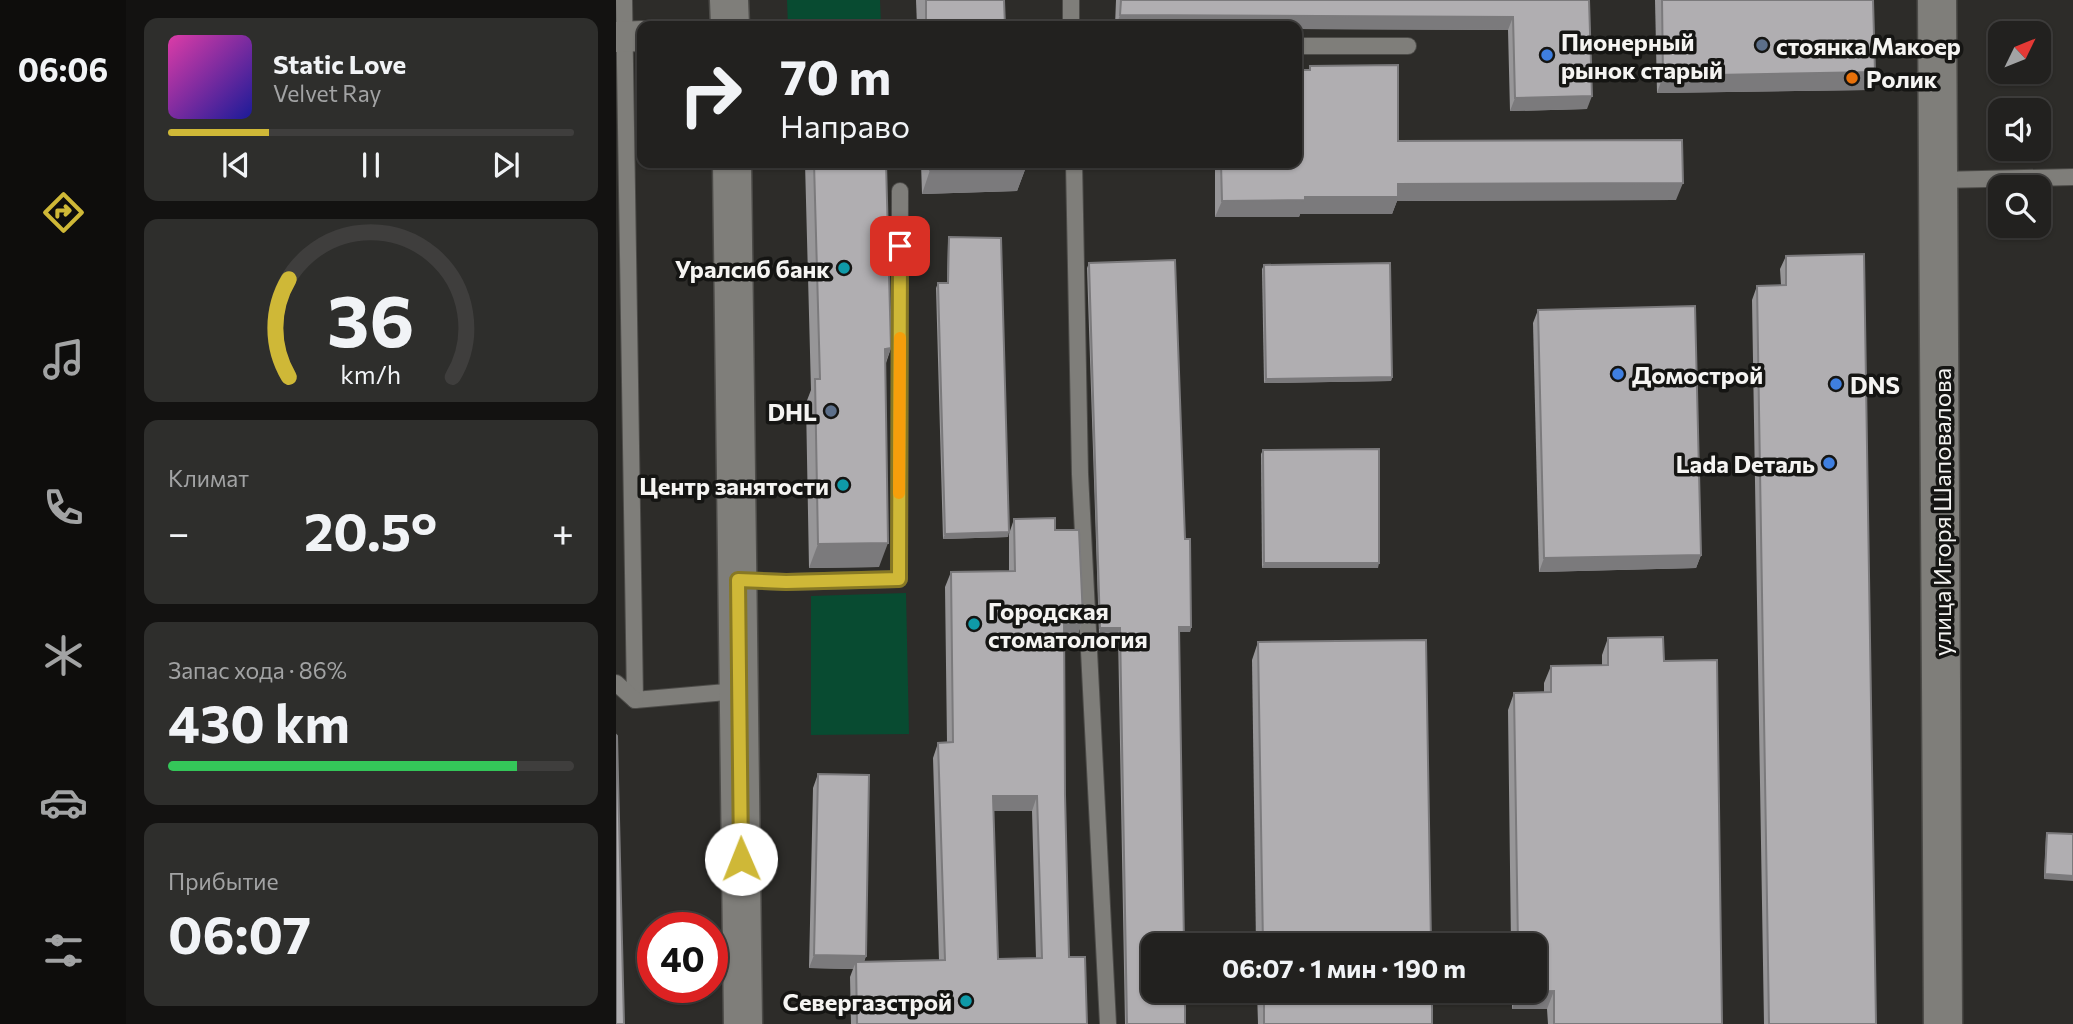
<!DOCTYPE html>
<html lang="ru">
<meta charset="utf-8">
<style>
:root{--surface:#22211f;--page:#2e2e2c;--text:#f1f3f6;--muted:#a2a3a4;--line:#3f3e3d;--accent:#cfb837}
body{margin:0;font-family:Commissioner,sans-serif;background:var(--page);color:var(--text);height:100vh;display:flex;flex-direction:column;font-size:26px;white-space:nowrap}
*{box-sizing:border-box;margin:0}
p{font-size:23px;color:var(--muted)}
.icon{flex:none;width:38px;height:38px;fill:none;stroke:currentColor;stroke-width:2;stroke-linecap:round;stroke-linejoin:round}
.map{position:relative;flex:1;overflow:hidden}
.side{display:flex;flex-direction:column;gap:18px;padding:18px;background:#131211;width:490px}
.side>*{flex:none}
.top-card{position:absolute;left:21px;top:21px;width:665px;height:147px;border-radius:14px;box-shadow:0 2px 5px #0004,0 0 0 2px var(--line);background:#22211f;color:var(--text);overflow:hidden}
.needle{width:46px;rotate:47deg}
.buttons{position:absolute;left:1372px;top:21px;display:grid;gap:14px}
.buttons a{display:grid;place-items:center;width:63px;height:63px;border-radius:14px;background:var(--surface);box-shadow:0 2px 5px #0004,0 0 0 2px var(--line);font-size:35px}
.speed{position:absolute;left:21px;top:912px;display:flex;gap:14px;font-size:35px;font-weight:700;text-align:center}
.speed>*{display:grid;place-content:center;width:91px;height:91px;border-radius:50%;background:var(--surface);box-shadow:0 2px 5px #0004,0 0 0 2px var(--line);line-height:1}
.speed .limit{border:10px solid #d22;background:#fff;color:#111}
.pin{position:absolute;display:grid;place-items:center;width:60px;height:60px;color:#fff;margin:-30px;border-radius:14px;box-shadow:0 4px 10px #0006}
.me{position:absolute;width:77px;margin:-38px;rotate:359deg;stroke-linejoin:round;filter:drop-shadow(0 0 5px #0008)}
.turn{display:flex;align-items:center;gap:24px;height:147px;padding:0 28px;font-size:32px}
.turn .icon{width:91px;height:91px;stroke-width:2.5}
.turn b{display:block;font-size:49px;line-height:60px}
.big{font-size:52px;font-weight:700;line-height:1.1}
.side .tile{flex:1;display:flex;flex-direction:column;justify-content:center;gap:10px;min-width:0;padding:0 24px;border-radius:14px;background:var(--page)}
.side .dial{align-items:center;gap:0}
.dial svg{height:182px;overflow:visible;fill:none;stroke:var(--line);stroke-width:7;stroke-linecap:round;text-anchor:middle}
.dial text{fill:var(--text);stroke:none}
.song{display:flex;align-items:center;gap:21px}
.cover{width:84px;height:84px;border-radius:10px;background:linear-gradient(135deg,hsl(320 70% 55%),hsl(240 70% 35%))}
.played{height:7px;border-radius:4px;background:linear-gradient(90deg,var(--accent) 25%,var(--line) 25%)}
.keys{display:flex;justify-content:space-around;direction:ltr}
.heat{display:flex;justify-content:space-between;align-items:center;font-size:38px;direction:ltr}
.charge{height:10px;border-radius:5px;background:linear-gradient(90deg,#34c759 86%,var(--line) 0)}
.trip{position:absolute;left:525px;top:933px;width:406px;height:70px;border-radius:14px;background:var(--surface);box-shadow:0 2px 5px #0004,0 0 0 2px var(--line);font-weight:700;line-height:70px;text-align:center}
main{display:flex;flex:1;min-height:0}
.dock{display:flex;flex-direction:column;width:126px;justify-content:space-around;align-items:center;background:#0e0d0c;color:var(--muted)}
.dock .icon{width:49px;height:49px}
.dock .on{color:var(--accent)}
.dock b{font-size:32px;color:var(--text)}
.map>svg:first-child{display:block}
.green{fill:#084b31}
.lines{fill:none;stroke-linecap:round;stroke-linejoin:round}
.service-casing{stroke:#4c4b48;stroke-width:18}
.minor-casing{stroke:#4c4b48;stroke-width:32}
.tertiary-casing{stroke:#4c4b48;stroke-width:41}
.service{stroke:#7f7e7a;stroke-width:16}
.minor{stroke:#7f7e7a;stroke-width:30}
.tertiary{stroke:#7f7e7a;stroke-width:38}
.wall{fill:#979698;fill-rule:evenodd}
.shaded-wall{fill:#7b7a7c}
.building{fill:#b0aeb1;stroke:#7b7a7c;stroke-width:2;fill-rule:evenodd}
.route-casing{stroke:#877824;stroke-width:18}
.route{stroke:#cfb837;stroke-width:12}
.slow{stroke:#f59e0b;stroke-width:12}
.service-dot{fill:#5c6f8a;stroke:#151513;stroke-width:2.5}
.shop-dot{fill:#3f7fe0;stroke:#151513;stroke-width:2.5}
.food-dot{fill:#e8710a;stroke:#151513;stroke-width:2.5}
.culture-dot{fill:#0f9aa8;stroke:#151513;stroke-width:2.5}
.labels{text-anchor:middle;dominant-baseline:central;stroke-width:7;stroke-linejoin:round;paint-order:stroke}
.poi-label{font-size:24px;font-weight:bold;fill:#f5f4f2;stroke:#151513;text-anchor:start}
.street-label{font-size:24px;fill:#f5f4f2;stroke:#151513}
</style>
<main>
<nav class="dock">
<b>06:06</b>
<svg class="icon on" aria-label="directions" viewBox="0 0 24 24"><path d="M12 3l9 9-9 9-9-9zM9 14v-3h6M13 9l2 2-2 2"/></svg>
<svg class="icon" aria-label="music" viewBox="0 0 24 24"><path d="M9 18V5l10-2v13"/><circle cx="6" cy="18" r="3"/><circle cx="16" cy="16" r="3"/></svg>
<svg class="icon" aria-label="phone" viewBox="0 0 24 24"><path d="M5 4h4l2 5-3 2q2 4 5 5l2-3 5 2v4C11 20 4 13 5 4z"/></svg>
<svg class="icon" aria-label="climate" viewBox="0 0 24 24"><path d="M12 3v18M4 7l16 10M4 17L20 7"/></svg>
<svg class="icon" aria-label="car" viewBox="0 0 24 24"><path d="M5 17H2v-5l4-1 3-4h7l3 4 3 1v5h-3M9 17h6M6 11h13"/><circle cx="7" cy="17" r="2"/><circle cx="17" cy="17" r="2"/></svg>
<svg class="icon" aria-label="filters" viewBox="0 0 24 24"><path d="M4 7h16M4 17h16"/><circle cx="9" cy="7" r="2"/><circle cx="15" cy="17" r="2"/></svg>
</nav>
<section class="side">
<div class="tile">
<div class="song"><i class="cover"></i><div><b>Static Love</b><p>Velvet Ray</p></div></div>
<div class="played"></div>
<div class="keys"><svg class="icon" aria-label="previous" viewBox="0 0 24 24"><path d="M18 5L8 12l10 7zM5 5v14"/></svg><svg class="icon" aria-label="pause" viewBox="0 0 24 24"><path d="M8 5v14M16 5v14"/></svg><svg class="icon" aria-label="next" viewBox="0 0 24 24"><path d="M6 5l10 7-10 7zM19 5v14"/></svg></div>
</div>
<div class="tile dial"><svg viewBox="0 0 100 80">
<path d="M14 69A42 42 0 1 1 86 69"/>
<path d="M14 69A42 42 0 0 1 14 26" stroke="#cfb837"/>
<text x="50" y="56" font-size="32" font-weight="700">36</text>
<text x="50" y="72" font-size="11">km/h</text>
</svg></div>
<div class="tile"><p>Климат</p>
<div class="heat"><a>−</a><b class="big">20.5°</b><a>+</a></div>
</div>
<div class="tile"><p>Запас хода · 86%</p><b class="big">430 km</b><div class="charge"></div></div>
<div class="tile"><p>Прибытие</p><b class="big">06:07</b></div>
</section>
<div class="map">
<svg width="1457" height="1024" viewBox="0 0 1457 1024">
<rect width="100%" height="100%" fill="#2d2c29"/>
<!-- green -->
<g class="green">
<polygon points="171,0 264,0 265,26 172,26"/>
<polygon points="290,593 293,734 195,735 195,596"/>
</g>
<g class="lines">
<defs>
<g id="service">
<polyline points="8,0 19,700 122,691"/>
<polyline points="455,0 455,26"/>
<polyline points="681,46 792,46"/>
<polyline points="458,163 464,474 492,1024"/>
<polyline points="1323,180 1457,177"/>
<polyline points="122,580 170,582 283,579 284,191"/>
<polyline points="0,683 19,700"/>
</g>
<polyline id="minor" points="0,37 26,36"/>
<g id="tertiary">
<polyline points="113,0 114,26"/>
<polyline points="1321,0 1327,1024"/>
<polyline points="116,163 127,1024"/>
</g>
</defs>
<!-- service casing -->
<use href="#service" class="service-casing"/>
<!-- minor casing -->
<use href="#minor" class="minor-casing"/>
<!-- tertiary casing -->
<use href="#tertiary" class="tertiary-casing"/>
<!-- service -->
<use href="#service" class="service"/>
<!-- minor -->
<use href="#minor" class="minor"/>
<!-- tertiary -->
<use href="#tertiary" class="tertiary"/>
</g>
<!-- wall -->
<g class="wall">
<polygon points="300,0 388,0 389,26 301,26"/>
<polygon points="500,0 973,0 971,109 894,111 892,30 681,29 681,26 499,26"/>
<polygon points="1039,0 1257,0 1252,90 1041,93"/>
<polygon points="694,66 782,141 1060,200 781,201 776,214 684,214 683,217 599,217 599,163 681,163 693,70"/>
<polygon points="189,163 270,163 275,348 269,366 263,567 193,568 190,403 195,390"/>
<polygon points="305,163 410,163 410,167 401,191 306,194"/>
<polygon points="333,237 392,537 327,539 320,288 322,283 331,283 332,242"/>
<polygon points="1170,256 1260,1024 1148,1024 1136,300 1141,286 1165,285 1164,269"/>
<polygon points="473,263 569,539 575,627 574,632 563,632 569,1024 509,1024 502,633 483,633 471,268"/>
<polygon points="648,265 776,377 775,381 648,383 646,269"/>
<polygon points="922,310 1085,555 1080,568 923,572 917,323"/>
<polygon points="647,450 762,568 646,568 645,454"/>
<path d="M398,519L439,530L467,618L462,634H448L449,795L453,957L471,1024H235L234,977L237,969L193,968L197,788L202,774L250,956L248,962L323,960L317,758L322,743H331L329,587L335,572L393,571V534ZM377,811H416L420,958L382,959Z"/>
<polygon points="992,638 1048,661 1106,1024 932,1024 931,1009 896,1009 896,990 919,990 919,945 895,945 892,710 898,693 928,692 928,683 935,666 986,665 986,655"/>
<polygon points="642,642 815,945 640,945 636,660"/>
<polygon points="1431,833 1457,834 1428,879 1430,837"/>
<polygon points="641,990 816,990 816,1024 642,1024"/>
</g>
<!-- shaded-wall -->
<g class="shaded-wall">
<polygon points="504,15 897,17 892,30 681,29 681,26 500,26"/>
<polygon points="1259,72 1252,90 1041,93 1047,76"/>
<polygon points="976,96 971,109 894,111 899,98"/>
<polygon points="410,167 401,191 306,194 314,170"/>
<polygon points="1067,183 1060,200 781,201 776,214 684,214 683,217 599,217 606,201 689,197 782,184"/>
<polygon points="275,348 266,372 269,349"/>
<polygon points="776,377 775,381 648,383 650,379"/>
<polygon points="393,532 392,537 327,539 329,534"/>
<polygon points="272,543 263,567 193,568 202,544"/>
<polygon points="1085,555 1080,568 923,572 928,558"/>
<polygon points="648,563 763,563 762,568 646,568"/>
<polygon points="467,618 462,634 443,634 448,619"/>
<polygon points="563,627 575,627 574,632 561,632"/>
<polygon points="484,628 504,628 502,633 483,633"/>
<polygon points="377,796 421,796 416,811 371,811"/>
<polygon points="1429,874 1457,876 1457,881 1428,879"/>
<polygon points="198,955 250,956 245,969 240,962 237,969 193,968"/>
<polygon points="938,991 931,1009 896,1009 902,992"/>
</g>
<!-- building -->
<g class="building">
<polygon points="310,0 388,0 389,26 310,26"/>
<polygon points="505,0 973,0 976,96 899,98 897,17 504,15"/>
<polygon points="1046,0 1257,0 1259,72 1047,76"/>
<polygon points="782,65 782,141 1066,140 1067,183 782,184 782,197 689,197 689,200 606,201 605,163 681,163 681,70 694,70 694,66"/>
<polygon points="198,163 270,163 275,348 269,349 272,543 202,544 199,379 204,379"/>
<polygon points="314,163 410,163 410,167 314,170"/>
<polygon points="333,237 385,238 393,532 329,534 322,283 332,283"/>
<polygon points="1248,254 1260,1024 1153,1024 1141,286 1170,285 1170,256"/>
<polygon points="559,260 569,539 574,539 575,627 563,627 568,945 537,945 537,990 569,990 569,1024 511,1024 504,628 484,628 473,263"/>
<polygon points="774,263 776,377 650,379 648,265"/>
<polygon points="1079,306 1085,555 928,558 922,310"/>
<polygon points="763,449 763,563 648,563 647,450"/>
<path d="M439,518V530H463L467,618L448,619L449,795L453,957H469L471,1024H241L240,962L329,960L322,743L337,742L335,572L399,571L398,519ZM377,796H421L426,958L382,959Z"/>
<polygon points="1047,637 1048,661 1101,660 1106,1024 938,1024 938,991 902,992 902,990 919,990 919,945 902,945 898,693 935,692 935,666 992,665 992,638"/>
<polygon points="810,640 815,945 647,945 642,642"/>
<polygon points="0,735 1,736 8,1024 0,1024"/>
<polygon points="202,774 253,775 250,956 198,955"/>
<polygon points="1431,833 1457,834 1457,876 1429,874"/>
<rect x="648" y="990" width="168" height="34"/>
</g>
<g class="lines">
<defs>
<polyline id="route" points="125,859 122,580 170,582 283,579 284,246"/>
</defs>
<!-- route casing -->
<use href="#route" class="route-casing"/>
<!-- route -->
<use href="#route" class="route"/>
<!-- slow -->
<polyline class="slow" points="283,493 284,338"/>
</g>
<!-- markers -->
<g class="service-dot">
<circle cx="1146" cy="45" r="7"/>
<circle cx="215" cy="411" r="7"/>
</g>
<g class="shop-dot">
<circle cx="931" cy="55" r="7"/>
<circle cx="1002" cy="374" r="7"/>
<circle cx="1220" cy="384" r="7"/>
<circle cx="1213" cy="463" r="7"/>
</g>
<circle class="food-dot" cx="1236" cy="78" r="7"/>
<g class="culture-dot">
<circle cx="228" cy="268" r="7"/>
<circle cx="227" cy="485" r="7"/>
<circle cx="358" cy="624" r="7"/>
<circle cx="350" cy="1001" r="7"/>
</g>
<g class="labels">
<!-- poi labels -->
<g class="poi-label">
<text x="945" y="41">Пионерный<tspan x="945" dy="28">рынок старый</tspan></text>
<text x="1160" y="45">стоянка Макоер</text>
<text x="1250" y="78">Ролик</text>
<text x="214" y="268" text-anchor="end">Уралсиб банк</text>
<text x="1016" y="374">Домострой</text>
<text x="1234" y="384">DNS</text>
<text x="201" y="411" text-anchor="end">DHL</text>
<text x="1199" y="463" text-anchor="end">Lada Dеталь</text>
<text x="213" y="485" text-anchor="end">Центр занятости</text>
<text x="372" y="610">Городская<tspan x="372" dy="28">стоматология</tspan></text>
<text x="336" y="1001" text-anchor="end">Севергазстрой</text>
</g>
<!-- street labels -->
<g class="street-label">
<text transform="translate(1325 512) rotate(-90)">улица Игоря Шаповалова</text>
</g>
</g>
</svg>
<div class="buttons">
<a><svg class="needle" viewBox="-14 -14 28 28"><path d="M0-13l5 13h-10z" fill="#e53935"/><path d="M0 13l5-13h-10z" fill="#a2a3a4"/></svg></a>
<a><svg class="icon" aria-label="sound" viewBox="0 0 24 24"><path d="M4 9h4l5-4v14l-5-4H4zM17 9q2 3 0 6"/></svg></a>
<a><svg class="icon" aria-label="search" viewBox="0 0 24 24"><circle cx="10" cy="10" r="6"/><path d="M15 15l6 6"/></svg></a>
</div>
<div class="speed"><div class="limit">40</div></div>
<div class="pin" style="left:284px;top:246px;background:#d93025"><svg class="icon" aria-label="arrive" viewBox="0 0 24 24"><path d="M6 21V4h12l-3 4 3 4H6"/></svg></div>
<svg class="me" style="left:125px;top:859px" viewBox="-20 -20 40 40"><circle r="19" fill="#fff"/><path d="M0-13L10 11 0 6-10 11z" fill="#cfb837"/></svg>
<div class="trip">06:07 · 1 мин · 190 m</div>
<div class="top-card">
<div class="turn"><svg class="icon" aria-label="right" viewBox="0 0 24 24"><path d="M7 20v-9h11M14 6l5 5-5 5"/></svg><div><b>70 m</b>Направо</div></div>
</div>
</div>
</main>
